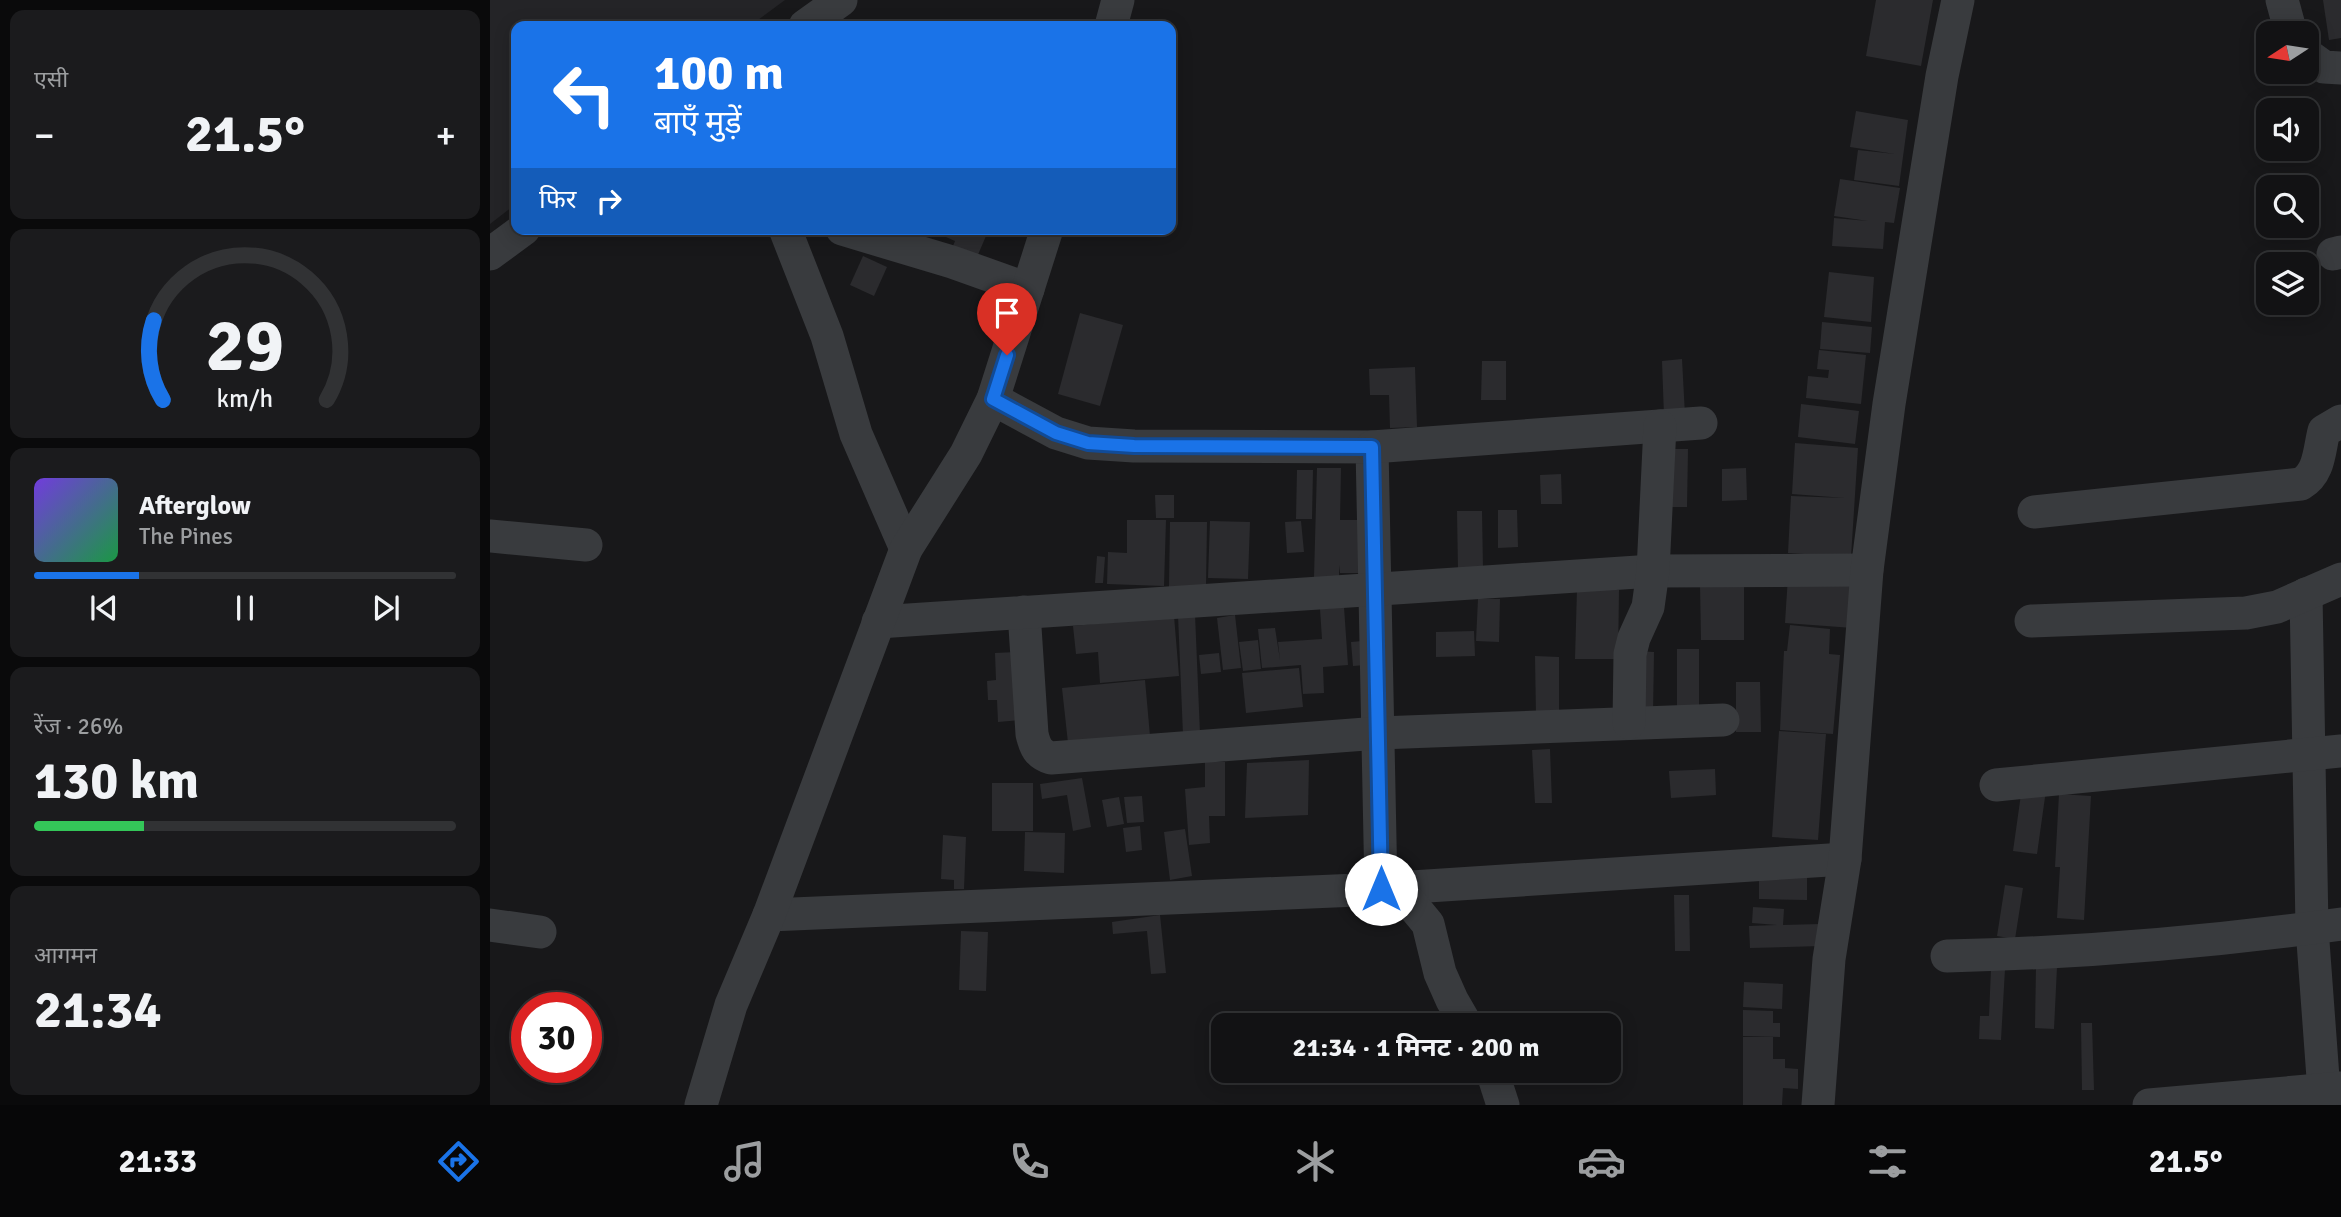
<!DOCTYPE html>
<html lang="hi">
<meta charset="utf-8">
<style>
:root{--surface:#121214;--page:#1b1b1d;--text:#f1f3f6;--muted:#9c9ea0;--line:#313234;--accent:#1a73e8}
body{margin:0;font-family:Signika,"Noto Sans Devanagari",sans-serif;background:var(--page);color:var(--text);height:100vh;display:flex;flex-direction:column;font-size:26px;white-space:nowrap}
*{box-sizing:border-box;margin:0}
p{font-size:23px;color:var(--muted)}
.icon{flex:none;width:38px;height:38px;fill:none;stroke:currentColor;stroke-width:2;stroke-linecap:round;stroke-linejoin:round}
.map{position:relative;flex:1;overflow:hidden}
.side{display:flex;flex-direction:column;gap:10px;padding:10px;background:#0a0a0b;width:490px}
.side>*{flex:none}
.guide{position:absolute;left:21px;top:21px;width:665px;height:214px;border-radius:14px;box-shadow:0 4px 18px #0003,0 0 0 2px var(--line);background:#1a73e8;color:#fff;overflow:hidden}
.needle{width:46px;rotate:258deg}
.fabs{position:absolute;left:1766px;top:21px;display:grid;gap:14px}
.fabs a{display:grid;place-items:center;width:63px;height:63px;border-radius:14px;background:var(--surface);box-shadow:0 4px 18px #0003,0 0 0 2px var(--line);font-size:35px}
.speed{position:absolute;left:21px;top:992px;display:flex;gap:14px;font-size:35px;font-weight:700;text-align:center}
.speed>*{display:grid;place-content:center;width:91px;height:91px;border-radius:50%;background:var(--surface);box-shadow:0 4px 18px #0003,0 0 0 2px var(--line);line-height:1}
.speed .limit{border:10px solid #d22;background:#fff;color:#111}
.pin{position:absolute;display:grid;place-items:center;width:60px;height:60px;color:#fff;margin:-72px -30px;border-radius:50% 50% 50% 0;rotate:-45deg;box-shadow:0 0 7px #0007}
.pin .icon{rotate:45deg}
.me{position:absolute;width:77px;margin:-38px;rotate:0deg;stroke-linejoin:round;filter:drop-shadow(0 0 5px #0008)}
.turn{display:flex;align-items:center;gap:24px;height:147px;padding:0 28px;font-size:32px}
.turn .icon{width:91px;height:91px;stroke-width:2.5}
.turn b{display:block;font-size:49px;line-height:60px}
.then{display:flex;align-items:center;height:66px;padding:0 28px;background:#0003;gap:14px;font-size:26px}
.big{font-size:52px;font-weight:700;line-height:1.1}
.side .card{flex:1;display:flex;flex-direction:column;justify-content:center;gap:10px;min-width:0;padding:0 24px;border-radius:14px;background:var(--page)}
.side .dial{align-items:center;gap:0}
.dial svg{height:182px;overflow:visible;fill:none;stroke:var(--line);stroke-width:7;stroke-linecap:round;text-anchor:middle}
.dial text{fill:var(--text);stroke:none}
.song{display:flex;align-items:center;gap:21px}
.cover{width:84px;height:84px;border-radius:10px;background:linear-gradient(135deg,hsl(260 70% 55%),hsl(140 70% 35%))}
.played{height:7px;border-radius:4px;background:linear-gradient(90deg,var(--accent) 25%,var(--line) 25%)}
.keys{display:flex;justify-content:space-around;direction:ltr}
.heat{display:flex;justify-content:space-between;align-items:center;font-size:38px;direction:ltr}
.charge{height:10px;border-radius:5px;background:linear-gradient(90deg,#34c759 26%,var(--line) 0)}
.trip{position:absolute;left:721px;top:1013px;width:410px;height:70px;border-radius:14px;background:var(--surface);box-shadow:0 4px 18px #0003,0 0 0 2px var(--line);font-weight:700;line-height:70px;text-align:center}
.tabs{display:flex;height:112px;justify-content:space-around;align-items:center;background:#070708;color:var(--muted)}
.tabs .icon{width:49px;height:49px}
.tabs .selected{color:var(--accent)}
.tabs b{font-size:32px;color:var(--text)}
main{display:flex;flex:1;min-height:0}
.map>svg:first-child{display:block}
.built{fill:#242427}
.building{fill:#2b2b2e}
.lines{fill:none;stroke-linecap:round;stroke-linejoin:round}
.minor{stroke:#393b3e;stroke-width:33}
.route-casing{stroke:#114b97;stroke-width:18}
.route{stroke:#1a73e8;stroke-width:12}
</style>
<main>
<section class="side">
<div class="card"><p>एसी</p>
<div class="heat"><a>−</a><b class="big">21.5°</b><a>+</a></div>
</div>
<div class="card dial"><svg viewBox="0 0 100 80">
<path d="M14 69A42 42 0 1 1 86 69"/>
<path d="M14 69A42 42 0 0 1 10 34" stroke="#1a73e8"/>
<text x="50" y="56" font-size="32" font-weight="700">29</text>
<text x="50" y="72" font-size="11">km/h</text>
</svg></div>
<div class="card">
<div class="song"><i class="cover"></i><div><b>Afterglow</b><p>The Pines</p></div></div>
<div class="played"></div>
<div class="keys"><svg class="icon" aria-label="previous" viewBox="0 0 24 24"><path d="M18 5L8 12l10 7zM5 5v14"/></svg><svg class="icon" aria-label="pause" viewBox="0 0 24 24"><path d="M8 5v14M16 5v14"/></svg><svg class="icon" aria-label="next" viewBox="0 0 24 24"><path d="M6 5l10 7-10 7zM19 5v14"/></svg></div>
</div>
<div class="card"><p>रेंज · 26%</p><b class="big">130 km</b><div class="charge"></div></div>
<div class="card"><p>आगमन</p><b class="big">21:34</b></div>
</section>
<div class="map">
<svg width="1851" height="1105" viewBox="0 0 1851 1105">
<rect width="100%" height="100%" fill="#18181a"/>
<!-- built -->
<polygon class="built" points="0,0 295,0 260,26 26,26 26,204 0,224"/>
<!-- building -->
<g class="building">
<polygon points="1386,0 1443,0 1431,66 1376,56"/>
<polygon points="1833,0 1851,0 1851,38 1839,40"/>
<polygon points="1366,111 1418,120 1409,186 1364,180 1368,150 1405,154 1360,147"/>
<polygon points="1350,179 1410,188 1404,223 1395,222 1393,249 1342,246 1344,218 1378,221 1344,216"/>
<polygon points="438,229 499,229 487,257 463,246 465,241"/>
<polygon points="373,256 397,267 384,296 360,285"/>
<polygon points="1339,272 1384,277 1381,322 1334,317"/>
<polygon points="590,313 633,325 610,406 568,394"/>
<polygon points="1332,322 1382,327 1380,353 1330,349"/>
<polygon points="1329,350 1376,355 1371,404 1316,398 1318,376 1338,378 1339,370 1327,369"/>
<polygon points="1192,359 1195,415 1174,416 1172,361"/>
<polygon points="992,361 1016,361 1016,400 991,400"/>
<polygon points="925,367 927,427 900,428 899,395 880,395 879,369"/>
<polygon points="1311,404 1369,411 1365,444 1308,437"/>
<polygon points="1305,443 1368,448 1361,557 1298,553 1301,496 1355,498 1302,494"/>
<polygon points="1173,449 1198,449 1197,507 1172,507"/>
<polygon points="827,468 851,468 850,520 877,520 877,573 850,573 849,565 849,577 824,577"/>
<polygon points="1256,468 1257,500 1232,501 1232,469"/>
<polygon points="807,470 823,470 822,519 806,519"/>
<polygon points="1071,474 1072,504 1051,504 1050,475"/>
<polygon points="665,495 684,495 684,518 666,518"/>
<polygon points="1008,510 1027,510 1028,547 1008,548"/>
<polygon points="967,511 992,511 993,570 968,570"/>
<polygon points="637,520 676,520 674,586 617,584 618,552 637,553"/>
<polygon points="720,521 760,522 758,579 718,578"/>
<polygon points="811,521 814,552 797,553 795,522"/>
<polygon points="680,522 717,522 716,587 679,587"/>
<polygon points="607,556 615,557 613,583 605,583"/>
<polygon points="1298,576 1366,581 1363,628 1295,623"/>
<polygon points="1210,584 1254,584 1254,640 1211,640"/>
<polygon points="1087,589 1129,590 1128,659 1085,659"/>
<polygon points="988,599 1010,599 1009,642 986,641"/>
<polygon points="854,607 858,665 833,667 834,693 813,694 811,665 772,668 768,629 785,628 790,660 788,642 832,639 830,609"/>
<polygon points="705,614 710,734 693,735 688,615"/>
<polygon points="745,615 751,668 733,670 727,618"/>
<polygon points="684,616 689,676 610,683 608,652 586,654 583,626"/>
<polygon points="1300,625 1340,629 1339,654 1350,655 1343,734 1290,730 1294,651 1297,651"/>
<polygon points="984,631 985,656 946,657 946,632"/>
<polygon points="768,640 771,669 753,671 749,642"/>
<polygon points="884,640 887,664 863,666 861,642"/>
<rect x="1187" y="649" width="22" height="57"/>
<polygon points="1145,651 1164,652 1163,714 1145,713"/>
<polygon points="526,652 530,720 508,722 507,700 498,700 497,681 506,680 505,653"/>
<polygon points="729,653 731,672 711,674 709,655"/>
<polygon points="1045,656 1069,657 1069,716 1046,716"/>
<polygon points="809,668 813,707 756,713 752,673"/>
<polygon points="655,680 660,736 578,743 572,688"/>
<polygon points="1246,682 1270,682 1271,732 1246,732"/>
<polygon points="1289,731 1336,734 1328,840 1282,837"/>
<polygon points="1060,749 1062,803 1045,803 1042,750"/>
<polygon points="819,760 818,815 755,818 757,763"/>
<polygon points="715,762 735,762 735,816 719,816 720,843 699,845 695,789 715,787"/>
<polygon points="1225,769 1226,795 1181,798 1179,771"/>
<polygon points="592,778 601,827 583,831 577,795 552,799 550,784"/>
<rect x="502" y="783" width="41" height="48"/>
<polygon points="1532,787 1556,790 1547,854 1523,851"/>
<polygon points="1569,794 1601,796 1594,920 1567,918 1570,867 1565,867"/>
<polygon points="652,796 654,822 637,823 634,797"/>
<polygon points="629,797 634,824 617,827 612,800"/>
<polygon points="650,826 652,850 636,852 633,828"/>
<polygon points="695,829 702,876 680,880 674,832"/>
<polygon points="535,832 575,833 574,873 534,871"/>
<polygon points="453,835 476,837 474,889 464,889 464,880 451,879"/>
<polygon points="1269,875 1317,876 1317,900 1269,899"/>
<polygon points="1515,885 1533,888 1525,939 1507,936"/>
<polygon points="1184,895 1199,895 1200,951 1185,951"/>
<polygon points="1263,907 1294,909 1293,925 1330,924 1331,946 1260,948 1259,926 1287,925 1262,923"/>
<polygon points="670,915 676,973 661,974 657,931 623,934 622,922"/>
<polygon points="471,931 498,932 496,991 469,990"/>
<polygon points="1546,966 1567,967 1564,1029 1545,1028"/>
<polygon points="1501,969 1515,969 1511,1040 1489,1039 1490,1016 1499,1016"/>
<polygon points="1254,982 1293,984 1292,1009 1253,1007"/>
<polygon points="1253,1010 1283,1011 1283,1023 1290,1023 1290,1037 1253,1036"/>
<polygon points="1591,1023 1602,1023 1604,1090 1592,1090"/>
<polygon points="1253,1037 1283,1037 1283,1059 1295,1059 1295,1068 1308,1069 1308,1089 1293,1088 1292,1105 1253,1105"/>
</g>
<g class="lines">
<!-- minor -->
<g class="minor">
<polyline points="1792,0 1801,33"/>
<polyline points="315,26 351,0"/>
<polyline points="621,26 628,0"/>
<polyline points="1816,54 1834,67 1851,68"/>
<polyline points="295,229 337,336 366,434 416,549"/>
<polyline points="352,229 462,262 538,289"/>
<polyline points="0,254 34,229"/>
<polyline points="1843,254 1851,252"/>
<polyline points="503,399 566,433 598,443 644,446 882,447 891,889 1355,859"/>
<polyline points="882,447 1211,423"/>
<path d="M1544,512L1811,484C1830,473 1829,450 1834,431L1851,421"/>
<polyline points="0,536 96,545"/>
<polyline points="1816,594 1822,928 1835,1105"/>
<path d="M534,612L542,734C545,747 548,754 561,758L889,733L1233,720"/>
<polyline points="1541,621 1756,613 1787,607 1851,579"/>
<polyline points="388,622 1163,571 1377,570"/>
<polyline points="1139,723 1140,654 1144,638 1158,607 1163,571 1170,426"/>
<polyline points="1506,785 1851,751"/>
<polyline points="279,915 891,889 919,901 938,924 950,973 962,1000 977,1026"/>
<polyline points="0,925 50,932"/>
<path d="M1457,956C1590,953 1719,942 1851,924"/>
<polyline points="1002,1071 1013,1105"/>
<polyline points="211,1105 241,1005 279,915 416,549 476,454 503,399 557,229"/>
<polyline points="1328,1105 1339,959 1355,859 1377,570 1399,404 1452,76 1468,0"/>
<polyline points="1659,1105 1851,1088"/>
</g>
</g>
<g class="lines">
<defs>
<polyline id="route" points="517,355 503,399 566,433 598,443 644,446 882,447 891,889"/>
</defs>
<!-- route casing -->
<use href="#route" class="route-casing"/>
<!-- route -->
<use href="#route" class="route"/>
</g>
</svg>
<div class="fabs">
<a><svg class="needle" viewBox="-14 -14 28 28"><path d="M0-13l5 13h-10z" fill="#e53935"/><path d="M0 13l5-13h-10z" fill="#9c9ea0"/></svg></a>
<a><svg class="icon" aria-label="sound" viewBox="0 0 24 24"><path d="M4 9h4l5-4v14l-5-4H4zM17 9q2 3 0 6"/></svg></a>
<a><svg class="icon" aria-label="search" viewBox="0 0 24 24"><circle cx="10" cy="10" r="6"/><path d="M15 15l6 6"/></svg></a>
<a><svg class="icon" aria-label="layers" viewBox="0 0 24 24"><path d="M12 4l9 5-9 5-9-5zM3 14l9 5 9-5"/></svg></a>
</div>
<div class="speed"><div class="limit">30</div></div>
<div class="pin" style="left:517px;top:355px;background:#d93025"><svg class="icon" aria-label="arrive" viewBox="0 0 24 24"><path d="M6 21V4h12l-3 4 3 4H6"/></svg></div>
<svg class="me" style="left:891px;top:889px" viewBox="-20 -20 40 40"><circle r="19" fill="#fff"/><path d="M0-13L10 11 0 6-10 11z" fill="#1a73e8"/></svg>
<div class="trip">21:34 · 1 मिनट · 200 m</div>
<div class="guide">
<div class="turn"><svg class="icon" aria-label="left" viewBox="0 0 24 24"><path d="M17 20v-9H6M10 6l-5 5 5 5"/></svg><div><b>100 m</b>बाएँ मुड़ें</div></div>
<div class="then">फिर<svg class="icon" aria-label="right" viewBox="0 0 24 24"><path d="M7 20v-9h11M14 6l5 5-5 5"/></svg></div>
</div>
</div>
</main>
<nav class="tabs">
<b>21:33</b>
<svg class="icon selected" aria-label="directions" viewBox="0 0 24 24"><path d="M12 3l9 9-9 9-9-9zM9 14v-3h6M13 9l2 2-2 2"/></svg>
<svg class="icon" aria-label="music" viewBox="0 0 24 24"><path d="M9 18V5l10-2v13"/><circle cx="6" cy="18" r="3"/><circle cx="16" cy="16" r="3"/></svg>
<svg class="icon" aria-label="phone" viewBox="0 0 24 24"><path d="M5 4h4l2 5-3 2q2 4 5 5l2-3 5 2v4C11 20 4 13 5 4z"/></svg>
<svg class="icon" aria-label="climate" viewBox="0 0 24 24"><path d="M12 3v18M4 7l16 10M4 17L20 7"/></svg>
<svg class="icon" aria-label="car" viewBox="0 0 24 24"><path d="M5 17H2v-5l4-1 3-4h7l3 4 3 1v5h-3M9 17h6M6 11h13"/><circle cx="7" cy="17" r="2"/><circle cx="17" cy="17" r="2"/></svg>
<svg class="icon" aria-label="filters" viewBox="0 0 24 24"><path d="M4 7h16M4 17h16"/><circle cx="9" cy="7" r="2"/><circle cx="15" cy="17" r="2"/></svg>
<b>21.5°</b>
</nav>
